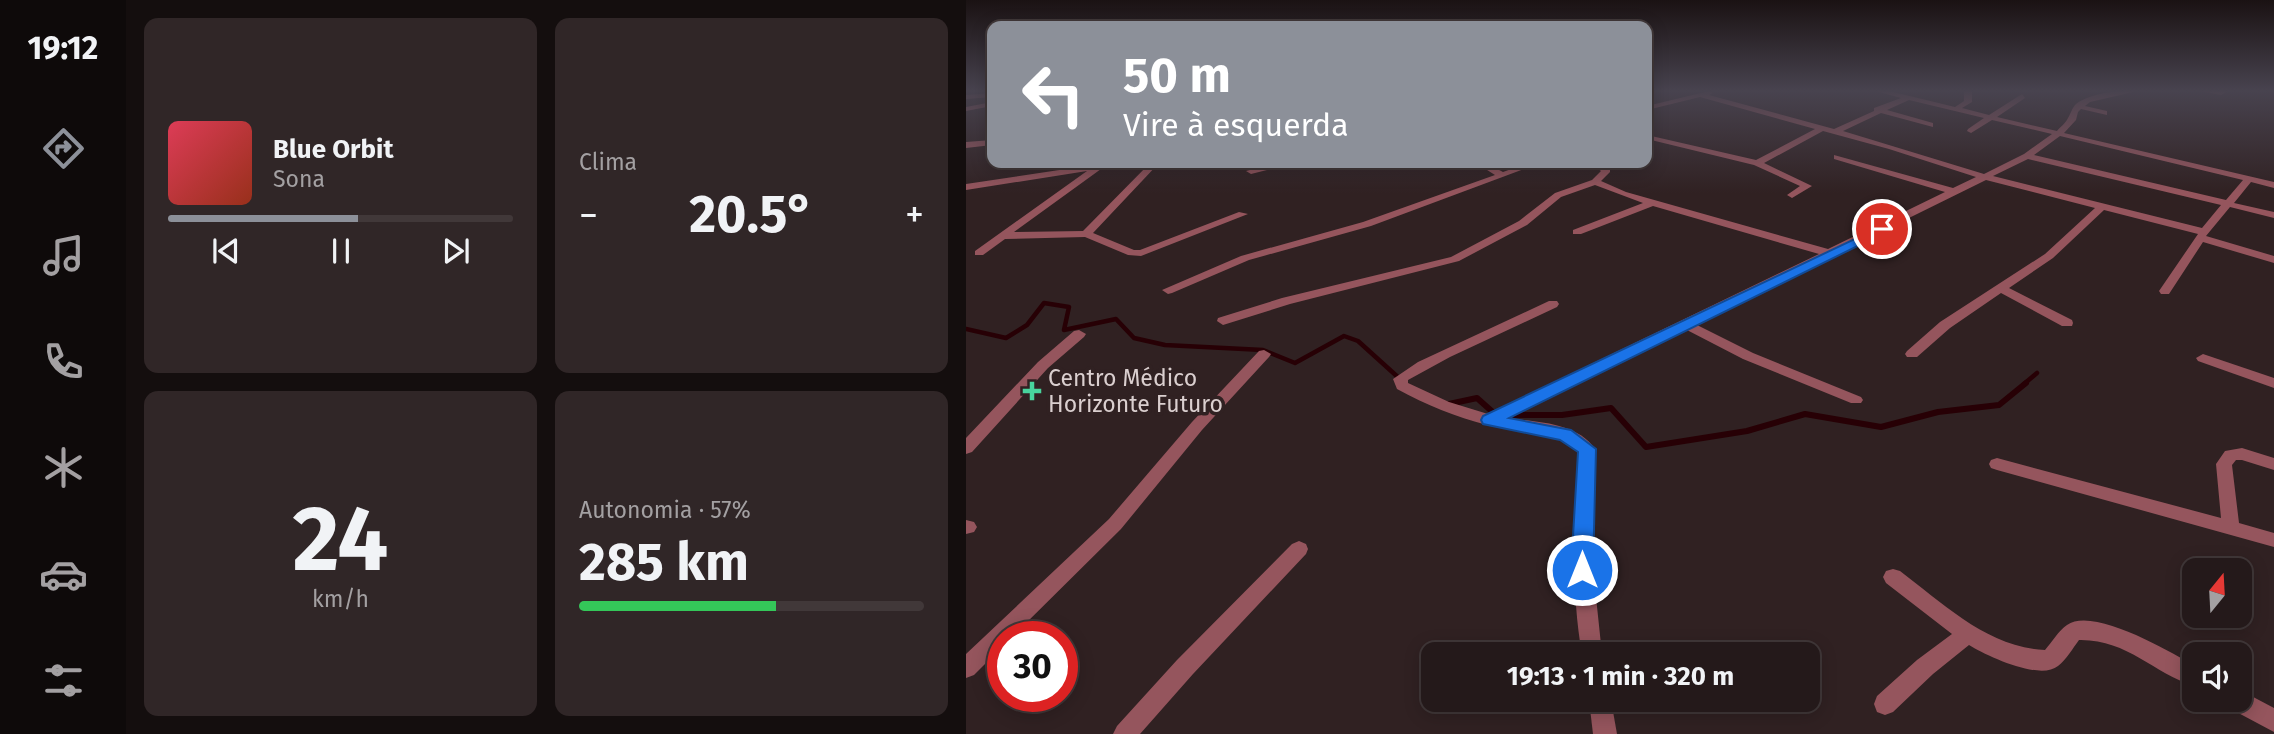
<!DOCTYPE html>
<html lang="pt">
<meta charset="utf-8">
<style>
:root{--surface:#24191a;--page:#302627;--text:#f1f3f6;--muted:#a3a0a2;--line:#413839;--accent:#8c9099}
body{margin:0;font-family:"Fira Sans",sans-serif;background:var(--page);color:var(--text);height:100vh;display:flex;flex-direction:column;font-size:26px;white-space:nowrap}
*{box-sizing:border-box;margin:0}
p{font-size:23px;color:var(--muted)}
.icon{flex:none;width:38px;height:38px;fill:none;stroke:currentColor;stroke-width:2;stroke-linecap:round;stroke-linejoin:round}
.map{position:relative;flex:1;overflow:hidden}
.sheet{display:flex;flex-direction:column;gap:18px;padding:18px;background:#140e0e;width:840px}
.sheet>*{flex:none}
.hud{position:absolute;left:21px;top:21px;width:665px;height:147px;border-radius:14px;box-shadow:0 4px 18px #0003,0 0 0 2px var(--line);background:#8c9099;color:#fff;overflow:hidden}
.needle{width:46px;rotate:18deg}
.buttons{position:absolute;left:1216px;top:558px;display:grid;gap:14px}
.buttons a{display:grid;place-items:center;width:70px;height:70px;border-radius:14px;background:var(--surface);box-shadow:0 4px 18px #0003,0 0 0 2px var(--line);font-size:35px}
.speed{position:absolute;left:21px;top:621px;display:flex;gap:14px;font-size:35px;font-weight:700;text-align:center}
.speed>*{display:grid;place-content:center;width:91px;height:91px;border-radius:50%;background:var(--surface);box-shadow:0 4px 18px #0003,0 0 0 2px var(--line);line-height:1}
.speed .limit{border:10px solid #d22;background:#fff;color:#111}
.pin{position:absolute;display:grid;place-items:center;width:60px;height:60px;color:#fff;margin:-30px;border:4px solid #fff;border-radius:50%;box-shadow:0 2px 7px #0007}
.me{position:absolute;width:77px;margin:-38px;rotate:0deg;stroke-linejoin:round;filter:drop-shadow(0 0 5px #0008)}
.turn{display:flex;align-items:center;gap:24px;height:147px;padding:0 21px;font-size:32px}
.turn .icon{width:91px;height:91px;stroke-width:2.5}
.turn b{display:block;font-size:49px;line-height:60px}
.big{font-size:52px;font-weight:700;line-height:1.1}
.sheet .widget{flex:1;display:flex;flex-direction:column;justify-content:center;gap:10px;min-width:0;padding:0 24px;border-radius:14px;background:var(--page)}
.sheet .dial{align-items:center;gap:0}
.dial b{font-size:91px;line-height:1}
.song{display:flex;align-items:center;gap:21px}
.cover{width:84px;height:84px;border-radius:10px;background:linear-gradient(135deg,hsl(350 70% 55%),hsl(10 70% 35%))}
.played{height:7px;border-radius:4px;background:linear-gradient(90deg,var(--accent) 55%,var(--line) 55%)}
.keys{display:flex;justify-content:space-around;direction:ltr}
.heat{display:flex;justify-content:space-between;align-items:center;font-size:38px;direction:ltr}
.charge{height:10px;border-radius:5px;background:linear-gradient(90deg,#34c759 57%,var(--line) 0)}
.sheet .tiles{flex:1;display:grid;gap:18px;grid-template-columns:repeat(2,1fr)}
.trip{position:absolute;left:455px;top:642px;width:399px;height:70px;border-radius:14px;background:var(--surface);box-shadow:0 4px 18px #0003,0 0 0 2px var(--line);font-weight:700;line-height:70px;text-align:center}
main{display:flex;flex:1;min-height:0}
.tabs{display:flex;flex-direction:column;width:126px;justify-content:space-around;align-items:center;background:#0e0a0a;color:var(--muted)}
.tabs .icon{width:49px;height:49px}
.tabs .selected{color:var(--accent)}
.tabs b{font-size:32px;color:var(--text)}
.map>svg:first-child{display:block}
.lines{fill:none;stroke-linecap:round;stroke-linejoin:round}
.stream-far1{stroke:#270005;stroke-width:4.5}
.stream{stroke:#270005;stroke-width:6}
.street{fill:#95555d;fill-rule:evenodd}
.route{fill:#1a73e8;stroke:#114b97;stroke-width:2}
.poi-dot{fill:#48d49d;stroke:#302122;stroke-width:2.5}
.labels{text-anchor:middle;dominant-baseline:central;stroke-width:7;stroke-linejoin:round;paint-order:stroke}
.poi-label{font-size:23px;fill:#dacfcf;stroke:#302122;text-anchor:start}
</style>
<main>
<nav class="tabs">
<b>19:12</b>
<svg class="icon selected" aria-label="directions" viewBox="0 0 24 24"><path d="M12 3l9 9-9 9-9-9zM9 14v-3h6M13 9l2 2-2 2"/></svg>
<svg class="icon" aria-label="music" viewBox="0 0 24 24"><path d="M9 18V5l10-2v13"/><circle cx="6" cy="18" r="3"/><circle cx="16" cy="16" r="3"/></svg>
<svg class="icon" aria-label="phone" viewBox="0 0 24 24"><path d="M5 4h4l2 5-3 2q2 4 5 5l2-3 5 2v4C11 20 4 13 5 4z"/></svg>
<svg class="icon" aria-label="climate" viewBox="0 0 24 24"><path d="M12 3v18M4 7l16 10M4 17L20 7"/></svg>
<svg class="icon" aria-label="car" viewBox="0 0 24 24"><path d="M5 17H2v-5l4-1 3-4h7l3 4 3 1v5h-3M9 17h6M6 11h13"/><circle cx="7" cy="17" r="2"/><circle cx="17" cy="17" r="2"/></svg>
<svg class="icon" aria-label="filters" viewBox="0 0 24 24"><path d="M4 7h16M4 17h16"/><circle cx="9" cy="7" r="2"/><circle cx="15" cy="17" r="2"/></svg>
</nav>
<section class="sheet">
<div class="tiles">
<div class="widget">
<div class="song"><i class="cover"></i><div><b>Blue Orbit</b><p>Sona</p></div></div>
<div class="played"></div>
<div class="keys"><svg class="icon" aria-label="previous" viewBox="0 0 24 24"><path d="M18 5L8 12l10 7zM5 5v14"/></svg><svg class="icon" aria-label="pause" viewBox="0 0 24 24"><path d="M8 5v14M16 5v14"/></svg><svg class="icon" aria-label="next" viewBox="0 0 24 24"><path d="M6 5l10 7-10 7zM19 5v14"/></svg></div>
</div>
<div class="widget"><p>Clima</p>
<div class="heat"><a>−</a><b class="big">20.5°</b><a>+</a></div>
</div>
<div class="widget dial"><b>24</b><p>km/h</p></div>
<div class="widget"><p>Autonomia · 57%</p><b class="big">285 km</b><div class="charge"></div></div>
</div>
</section>
<div class="map">
<svg width="1308" height="734" viewBox="0 0 1308 734">
<rect width="100%" height="100%" fill="#302122"/>
<g class="lines">
<!-- stream-far1 -->
<g class="stream-far1">
<polyline points="0,329 40,338 61,325 78,303 103,307 98,330 150,319 168,338 199,345 297,350 329,363 378,336 392,341 434,379"/>
<polyline points="1058,384 1071,373"/>
</g>
<!-- stream -->
<polyline class="stream" points="483,404 511,398 530,415 596,415 645,408 680,447 781,431 839,414 915,427 972,412 1033,405 1060,383"/>
<!-- street -->
<g class="street">
<path d="M906,90H919L989,107L998,101V90H1006V102L996,108L1023,115L1056,94L1059,98L1031,117L1091,131C1094,127 1100,123 1102,118C1105,113 1106,108 1110,104C1126,92 1156,90 1176,90L1124,102L1119,106L1141,111V115L1115,109L1112,112L1110,120L1098,133L1308,182V188L1285,182L1268,203L1308,212V218L1264,207L1240,236L1308,256V263L1237,242L1203,294H1195L1193,291L1232,234L1138,210L1087,258L1043,288L1106,320L1107,323L1106,326H1096L1035,293L984,328L951,357H941L939,354L941,351L974,322L1079,254L1129,208L1020,180L872,253L871,256L865,257L729,324L787,353L895,397L897,400L895,403H885L777,359L719,329L540,418C569,422 611,422 629,449L628,578L636,654H616C604,587 609,519 613,451C588,428 552,433 521,425C490,417 460,405 431,389L427,379L452,362L583,301H591L593,304L591,307L484,357L442,380V383L483,402L522,414L853,254L687,206L615,234H607V230L677,203L629,185L595,197L561,225L493,261L324,304L257,325L251,321L252,318L316,298L485,257L553,221L589,193L626,180L635,171L624,163H634L644,168V172L635,181L660,192L862,249L979,192L868,159V155L987,188L1010,177L923,149L857,131L798,163L846,186L826,198L821,195L834,186L788,165L681,139V135L790,160L849,129L734,97L681,110V106L743,91L747,93L743,95L868,129L908,111V108L935,98ZM943,100L1018,118L1002,129L1001,131L1005,133L1026,120L1086,134L1058,154L1018,174L877,131L915,113L967,127V123L921,110ZM1094,136L1277,180L1260,200L1068,155ZM1062,159L1255,205L1236,228L1027,176Z"/>
<polygon points="1229,90 1264,90 1255,95"/>
<polygon points="26,93 26,97 0,99 0,95"/>
<polygon points="26,102 26,106 0,111 0,107"/>
<polygon points="26,140 26,145 0,148 0,142"/>
<polygon points="140,163 160,163 135,169 48,232 117,231 184,163 193,163 127,233 168,250 174,250 273,212 282,214 175,256 162,255 119,237 39,239 17,255 9,255 9,251 121,171 0,190 0,184"/>
<polygon points="312,163 328,163 285,174 280,171"/>
<polygon points="510,163 520,163 537,172 562,163 574,163 405,226 283,260 206,293 202,294 196,290 275,256 397,222 529,175"/>
<polygon points="113,330 120,334 118,337 82,368 6,452 0,454 0,438 72,362 108,331"/>
<polygon points="298,350 305,354 303,357 236,430 155,529 46,637 37,637 37,646 8,675 0,678 0,654 143,519 226,422 293,351"/>
<polygon points="1237,354 1308,378 1308,388 1232,361 1230,358"/>
<polygon points="1276,448 1308,458 1308,470 1276,460 1270,460 1266,465 1273,523 1308,533 1308,547 1031,470 1025,468 1023,464 1025,460 1031,458 1255,518 1250,464 1259,451"/>
<polygon points="0,520 8,522 11,527 8,532 0,534"/>
<polygon points="333,541 340,544 342,549 340,554 227,674 174,734 147,734 151,726 211,660 326,544"/>
<path d="M927,569L934,571C978,604 1021,647 1079,650C1086,642 1093,630 1101,625C1127,606 1204,652 1228,665V686C1187,673 1161,639 1113,640C1107,648 1100,660 1092,666C1074,681 1021,656 1003,645L967,674L927,712L919,715L911,712L908,704L911,696L951,660L986,634L920,583L917,577L920,571Z"/>
<polygon points="1274,690 1308,708 1308,732 1263,708 1260,700 1274,700"/>
<polygon points="623,700 645,700 651,734 627,734"/>
</g>
</g>
<!-- sky -->
<linearGradient id="sky" x2="0" y2="1"><stop stop-color="#1a1213"/><stop offset="0.47" stop-color="#48434f"/><stop offset="1" stop-color="#48434f" stop-opacity="0"/></linearGradient>
<rect width="1308" height="193" fill="url(#sky)"/>
<!-- route -->
<polygon class="route" points="916,226 922,229 920,232 543,418 605,430 630,449 627,570 624,577 616,579 609,577 605,570 612,452 594,440 517,424 515,420 517,416"/>
<!-- markers -->
<path class="poi-dot" d="M62.5 380.5h7v7h7v7h-7v7h-7v-7h-7v-7h7z"/>
<g class="labels">
<!-- poi labels -->
<g class="poi-label">
<text x="82" y="378">Centro Médico<tspan x="82" dy="26">Horizonte Futuro</tspan></text>
</g>
</g>
</svg>
<div class="buttons">
<a><svg class="needle" viewBox="-14 -14 28 28"><path d="M0-13l5 13h-10z" fill="#e53935"/><path d="M0 13l5-13h-10z" fill="#a3a0a2"/></svg></a>
<a><svg class="icon" aria-label="sound" viewBox="0 0 24 24"><path d="M4 9h4l5-4v14l-5-4H4zM17 9q2 3 0 6"/></svg></a>
</div>
<div class="speed"><div class="limit">30</div></div>
<div class="pin" style="left:916px;top:229px;background:#d93025"><svg class="icon" aria-label="arrive" viewBox="0 0 24 24"><path d="M6 21V4h12l-3 4 3 4H6"/></svg></div>
<svg class="me" style="left:616px;top:570px" viewBox="-20 -20 40 40"><circle r="17" fill="#1a73e8" stroke="#fff" stroke-width="3"/><path d="M0-11L8 9 0 5-8 9z" fill="#fff"/></svg>
<div class="trip">19:13 · 1 min · 320 m</div>
<div class="hud">
<div class="turn"><svg class="icon" aria-label="left" viewBox="0 0 24 24"><path d="M17 20v-9H6M10 6l-5 5 5 5"/></svg><div><b>50 m</b>Vire à esquerda</div></div>
</div>
</div>
</main>
